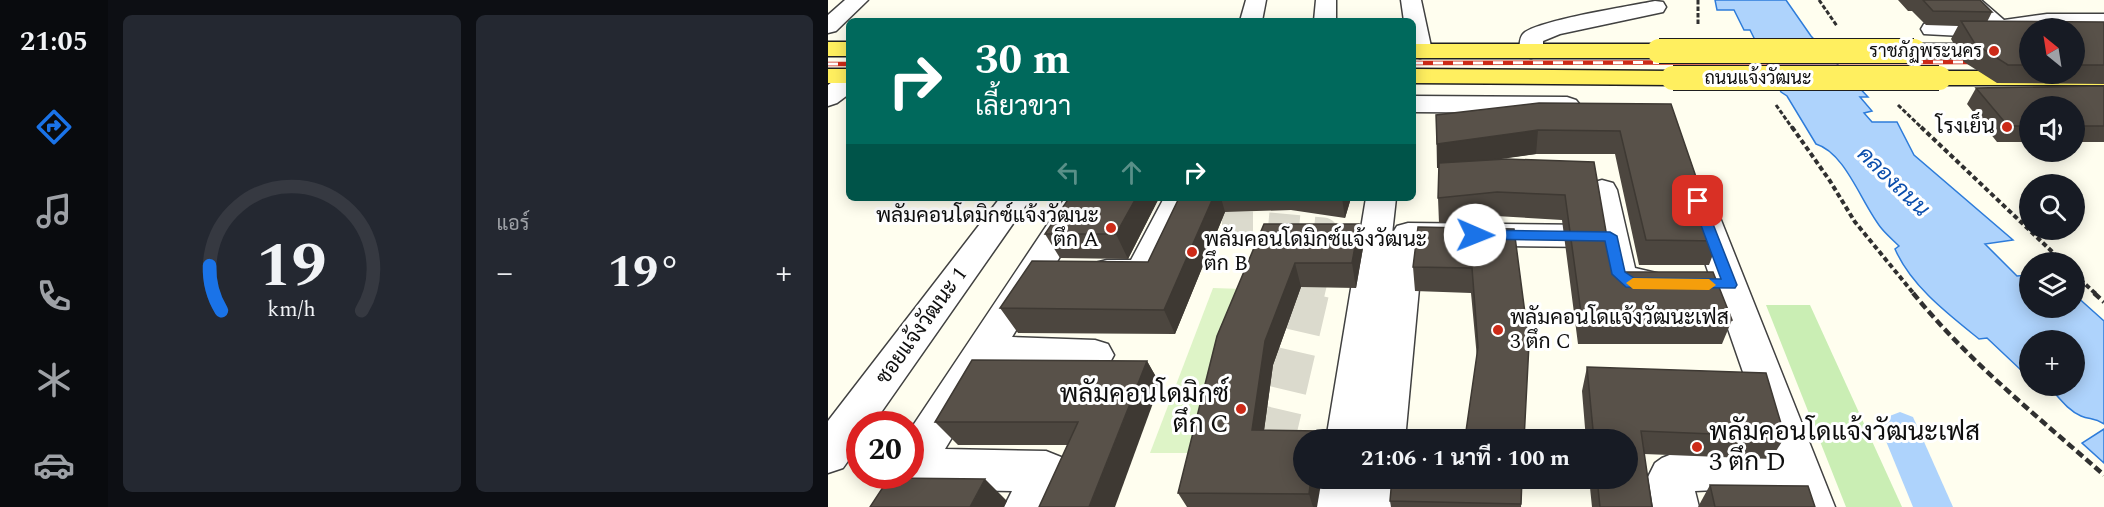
<!DOCTYPE html>
<html lang="th">
<meta charset="utf-8">
<style>
:root{--surface:#171b24;--page:#242831;--text:#f1f3f6;--muted:#9ea1a6;--line:#363941;--accent:#1a73e8}
body{margin:0;font-family:Spectral,Sarabun,serif;background:var(--page);color:var(--text);height:100vh;display:flex;flex-direction:column;font-size:22px;white-space:nowrap}
*{box-sizing:border-box;margin:0}
p{font-size:20px;color:var(--muted)}
.icon{flex:none;width:33px;height:33px;fill:none;stroke:currentColor;stroke-width:2;stroke-linecap:round;stroke-linejoin:round}
.map{position:relative;flex:1;overflow:hidden}
.side{display:flex;flex-direction:column;gap:15px;padding:15px;background:#0d0f14;width:720px}
.side>*{flex:none}
.hud{position:absolute;left:18px;top:18px;width:570px;height:183px;border-radius:9px;box-shadow:0 3px 15px #0003;background:#00695c;color:#fff;overflow:hidden}
.needle{width:39px;rotate:330deg}
.buttons{position:absolute;left:1191px;top:18px;display:grid;gap:12px}
.buttons a{display:grid;place-items:center;width:66px;height:66px;border-radius:50%;background:var(--surface);box-shadow:0 3px 15px #0003;font-size:30px}
.speed{position:absolute;left:18px;top:411px;display:flex;gap:12px;font-size:30px;font-weight:700;text-align:center}
.speed>*{display:grid;place-content:center;width:78px;height:78px;border-radius:50%;background:var(--surface);box-shadow:0 3px 15px #0003;line-height:1}
.speed .limit{border:9px solid #d22;background:#fff;color:#111}
.pin{position:absolute;display:grid;place-items:center;width:51px;height:51px;color:#fff;margin:-26px;border-radius:12px;box-shadow:0 3px 9px #0006}
.me{position:absolute;width:66px;margin:-33px;rotate:91deg;stroke-linejoin:round;filter:drop-shadow(0 0 4px #0008)}
.turn{display:flex;align-items:center;gap:21px;height:126px;padding:0 30px;font-size:27px}
.turn .icon{width:78px;height:78px;stroke-width:2.5}
.turn b{display:block;font-size:42px;line-height:51px}
.lanes{display:flex;align-items:center;height:57px;padding:0 30px;background:#0003;justify-content:center;gap:30px;direction:ltr}
.lanes .off{opacity:.35}
.big{font-size:45px;font-weight:700;line-height:1.1}
.side .tile{flex:1;display:flex;flex-direction:column;justify-content:center;gap:9px;min-width:0;padding:0 21px;border-radius:9px;background:var(--page)}
.side .dial{align-items:center;gap:0}
.dial svg{height:156px;overflow:visible;fill:none;stroke:var(--line);stroke-width:7;stroke-linecap:round;text-anchor:middle}
.dial text{fill:var(--text);stroke:none}
.heat{display:flex;justify-content:space-between;align-items:center;font-size:33px;direction:ltr}
.side .tiles{flex:1;display:grid;gap:15px;grid-template-columns:repeat(2,1fr)}
.trip{position:absolute;left:465px;top:429px;width:345px;height:60px;border-radius:30px;background:var(--surface);box-shadow:0 3px 15px #0003;font-weight:700;line-height:60px;text-align:center}
main{display:flex;flex:1;min-height:0}
.tab-bar{display:flex;flex-direction:column;width:108px;justify-content:space-around;align-items:center;background:#090b0e;color:var(--muted)}
.tab-bar .icon{width:42px;height:42px}
.tab-bar .selected{color:var(--accent)}
.tab-bar b{font-size:27px;color:var(--text)}
.map>svg:first-child{display:block}
.green{fill:#caeeb4}
.pitch{fill:#def4c7}
.water{fill:#aed3fc;stroke:#2e7cda;stroke-width:1.5}
.lines{fill:none;stroke-linecap:round;stroke-linejoin:round}
.canal{fill:#aed3fc;fill-rule:evenodd}
.minor-tunnel-far1{stroke:#dbdacd;stroke-width:31;stroke-dasharray:31 15;stroke-linecap:butt}
.minor-tunnel{stroke:#dbdacd;stroke-width:40;stroke-dasharray:40 20;stroke-linecap:butt}
.minor-casing{stroke:#414141;stroke-width:3}
.major-casing{stroke:#1f1f1f;stroke-width:3}
.path-far2{stroke:#303030;stroke-width:3;stroke-dasharray:4.5 2;stroke-linecap:butt}
.path-far1{stroke:#303030;stroke-width:4;stroke-dasharray:5 3;stroke-linecap:butt}
.path{stroke:#303030;stroke-width:4.5;stroke-dasharray:8 4;stroke-linecap:butt}
.minor{fill:#fff;fill-rule:evenodd}
.major{fill:#ffef5f;fill-rule:evenodd}
.rail-casing{stroke:#cc2a18;stroke-width:4.5}
.rail{stroke:#fff;stroke-width:3;stroke-dasharray:10;stroke-linecap:butt}
.major-bridge-casing{stroke:#1f1f1f;stroke-width:26;stroke-linecap:butt}
.major-bridge{stroke:#ffef5f;stroke-width:24}
.wall{fill:#4c463f;fill-rule:evenodd}
.shaded-wall{fill:#3e3933}
.building{fill:#585149;stroke:#3e3933;stroke-width:1.5}
.route{fill:#1a73e8;stroke:#114b97;stroke-width:1.5}
.slow{fill:#f59e0b}
.poi-dot{fill:#cc2a18;stroke:#fff;stroke-width:2}
.labels{text-anchor:middle;dominant-baseline:central;stroke-width:6;stroke-linejoin:round;paint-order:stroke}
.far-poi-label{font-size:18px;fill:#0e0e0e;stroke:#fff;text-anchor:end}
.far-street-label{font-size:18px;fill:#0e0e0e;stroke:#fff}
.poi-label{font-size:21px;fill:#0e0e0e;stroke:#fff;text-anchor:end}
.street-label{font-size:21px;fill:#0e0e0e;stroke:#fff}
.water-label{font-size:22px;font-style:italic;fill:#0b4eac;stroke:#fff}
.near-poi-label{font-size:26px;fill:#0e0e0e;stroke:#fff;text-anchor:end}
</style>
<main>
<nav class="tab-bar">
<b>21:05</b>
<svg class="icon selected" aria-label="directions" viewBox="0 0 24 24"><path d="M12 3l9 9-9 9-9-9zM9 14v-3h6M13 9l2 2-2 2"/></svg>
<svg class="icon" aria-label="music" viewBox="0 0 24 24"><path d="M9 18V5l10-2v13"/><circle cx="6" cy="18" r="3"/><circle cx="16" cy="16" r="3"/></svg>
<svg class="icon" aria-label="phone" viewBox="0 0 24 24"><path d="M5 4h4l2 5-3 2q2 4 5 5l2-3 5 2v4C11 20 4 13 5 4z"/></svg>
<svg class="icon" aria-label="climate" viewBox="0 0 24 24"><path d="M12 3v18M4 7l16 10M4 17L20 7"/></svg>
<svg class="icon" aria-label="car" viewBox="0 0 24 24"><path d="M5 17H2v-5l4-1 3-4h7l3 4 3 1v5h-3M9 17h6M6 11h13"/><circle cx="7" cy="17" r="2"/><circle cx="17" cy="17" r="2"/></svg>
</nav>
<section class="side">
<div class="tiles">
<div class="tile dial"><svg viewBox="0 0 100 80">
<path d="M14 69A42 42 0 1 1 86 69"/>
<path d="M14 69A42 42 0 0 1 8 46" stroke="#1a73e8"/>
<text x="50" y="56" font-size="32" font-weight="700">19</text>
<text x="50" y="72" font-size="11">km/h</text>
</svg></div>
<div class="tile"><p>แอร์</p>
<div class="heat"><a>−</a><b class="big">19°</b><a>+</a></div>
</div>
</div>
</section>
<div class="map">
<svg width="1276" height="507" viewBox="0 0 1276 507">
<rect width="100%" height="100%" fill="#fffeef"/>
<!-- green -->
<polygon class="green" points="938,305 982,305 1074,507 1018,507"/>
<!-- pitch -->
<polygon class="pitch" points="385,288 415,289 360,453 322,453"/>
<!-- water -->
<g class="water">
<path d="M887,0H958L983,36L1040,97H1032L1044,111L1036,113L1044,122H1069L1086,155L1185,240L1157,244L1189,276L1201,275L1202,308H1246L1247,295L1276,321V424C1266,417 1262,420 1253,416C1239,410 1230,396 1220,386H1246V340H1202L1201,375L1195,372L1159,338L1151,339C1120,314 1083,286 1067,249L1071,246C1066,241 1059,235 1054,229C1034,205 1018,153 988,144L959,96L953,92L922,30H916L906,10H889Z"/>
<polygon points="1276,429 1276,463 1254,443"/>
</g>
<g class="lines">
<!-- canal -->
<polygon class="canal" points="1072,412 1085,417 1125,507 1085,507 1053,429 1059,417"/>
<!-- minor-tunnel-far1 -->
<polyline class="minor-tunnel-far1" points="348,227 431,227 495,233 481,294"/>
<!-- minor-tunnel -->
<polyline class="minor-tunnel" points="431,507 481,293"/>
<defs>
<g id="minor">
<polygon points="17,0 40,0 8,31 0,33 0,15"/>
<polygon points="418,0 438,0 434,21 412,21"/>
<polygon points="488,0 508,0 508,21 486,21"/>
<polygon points="573,0 593,0 604,51 600,56 592,58 585,56 585,21 576,21"/>
<polygon points="1131,0 1153,0 1176,20 1219,14 1276,14 1276,28 1202,28 1153,37 1096,34 1093,29 1096,24 1104,22 1154,23"/>
<path d="M827,1L835,2L838,7L835,12L732,34L715,41V51L711,56L703,58L695,56L691,51C692,45 691,37 696,33C712,20 802,6 827,1Z"/>
<polygon points="21,74 21,94 9,103 0,106 0,85 12,76"/>
<polygon points="585,96 739,97 748,100 752,105 748,110 739,113 585,112"/>
<path d="M774,180L785,183L789,190L807,268L841,276L846,285L841,294C821,300 783,299 774,275C771,267 771,256 769,247L595,245L577,440H498L538,198H568L564,234L569,226L580,223L765,225L759,190L763,183Z"/>
<polygon points="872,195 883,198 887,205 1007,507 961,507 954,487 867,491 871,507 825,507 820,477 827,463 834,458 849,452 941,447 857,205 861,198"/>
<polygon points="172,198 203,198 45,424 32,424 32,444 15,468 0,473 0,421"/>
<polygon points="237,198 267,198 184,337 267,340 280,344 286,355 280,366 267,370 166,368 117,449 218,451 233,457 240,471 223,507 176,507 184,491 82,489 67,483 63,476 82,476 82,430"/>
<path d="M336,198H366L325,281C307,286 285,286 267,281L262,272L267,263L279,260H303Z"/>
<polygon points="491,478 574,478 571,507 486,507"/>
</g>
<g id="major">
<rect x="0" y="42" width="21" height="14"/>
<polygon points="585,44 831,44 839,46 843,51 839,56 831,58 585,58"/>
<polygon points="1086,44 1202,44 1202,58 1086,58 1078,56 1074,51 1078,46"/>
<rect x="0" y="69" width="21" height="14"/>
<polygon points="585,69 845,71 854,73 857,78 854,83 845,85 585,83"/>
<polygon points="1111,71 1202,71 1202,74 1276,71 1276,85 1111,85 1102,83 1099,78 1102,73"/>
</g>
</defs>
<!-- minor casing -->
<use href="#minor" class="minor-casing"/>
<!-- major casing -->
<use href="#major" class="major-casing"/>
<!-- path-far2 -->
<g class="path-far2">
<polyline points="870,0 870,24"/>
<polyline points="991,0 1009,26"/>
<polyline points="948,105 965,129"/>
<polyline points="1070,105 1095,129"/>
</g>
<!-- path-far1 -->
<g class="path-far1">
<polyline points="964,127 1002,181 1027,222 1086,294"/>
<polyline points="1093,127 1235,262"/>
<polyline points="1246,274 1268,294"/>
</g>
<!-- path -->
<g class="path">
<path d="M1085,293C1140,361 1210,417 1276,475"/>
<polyline points="1266,293 1276,302"/>
</g>
<!-- minor -->
<use href="#minor" class="minor"/>
<!-- major -->
<use href="#major" class="major"/>
<defs>
<g id="rail">
<polyline points="585,63 1152,62"/>
<polyline points="0,64 21,64"/>
</g>
</defs>
<!-- rail casing -->
<use href="#rail" class="rail-casing"/>
<!-- rail -->
<use href="#rail" class="rail"/>
<defs>
<g id="major-bridge">
<polyline points="831,51 1086,51"/>
<polyline points="845,78 1111,78"/>
</g>
</defs>
<!-- major-bridge casing -->
<use href="#major-bridge" class="major-bridge-casing"/>
<!-- major-bridge -->
<use href="#major-bridge" class="major-bridge"/>
</g>
<!-- wall -->
<g class="wall">
<path d="M1070,0H1152L1164,12L1159,22H1276V84L1169,83L1136,62L1123,39L1130,26L1098,25L1084,11H1080ZM1202,28H1246V74H1202Z"/>
<polygon points="1276,86 1276,142 1246,142 1246,106 1202,106 1202,142 1169,142 1139,104 1148,88"/>
<polygon points="843,104 890,241 881,265 811,265 787,154 708,154 670,159 766,162 785,272 904,320 894,344 750,344 734,220 668,216 611,223 610,198 611,168 609,168 608,115"/>
<polygon points="241,198 331,198 300,259 232,258 217,234"/>
<polygon points="351,198 523,198 517,218 463,210 397,212 347,334 190,333 172,308 320,262"/>
<polygon points="436,224 535,248 528,288 473,287 445,365 436,430 492,431 494,440 476,440 489,507 359,507 350,493"/>
<polygon points="686,229 696,440 637,438 649,358 643,293 587,291 585,267"/>
<polygon points="319,361 332,384 239,445 130,445 107,422"/>
<polygon points="759,367 957,437 943,459 816,454 824,507 764,507 761,478 800,478 800,440 758,440 754,391"/>
<polygon points="694,478 693,507 563,507 562,501"/>
<polygon points="882,485 987,507 870,507"/>
</g>
<!-- shaded-wall -->
<g class="shaded-wall">
<polygon points="710,130 708,154 609,168 609,144"/>
<polygon points="308,198 331,198 300,259 288,234"/>
<polygon points="385,198 393,198 397,212 347,334 336,310"/>
<polygon points="514,198 523,198 517,218"/>
<polygon points="531,224 535,248 528,288 524,263"/>
<polygon points="467,263 473,287 445,365 433,453 424,430 437,341"/>
<polygon points="319,361 332,384 287,507 261,507"/>
<polygon points="492,431 494,440 490,440"/>
<polygon points="483,478 494,478 489,507 485,507 481,494"/>
<polygon points="157,479 179,501 176,507 142,507"/>
</g>
<!-- building -->
<g class="building">
<polygon points="1095,0 1152,0 1164,12 1105,11"/>
<polygon points="1133,21 1276,22 1276,65 1246,65 1246,28 1202,28 1202,65 1180,65 1147,44"/>
<polygon points="1276,86 1276,126 1246,126 1246,106 1202,106 1202,126 1180,126 1148,88"/>
<polygon points="711,103 843,104 890,241 818,240 792,131 710,130 609,144 608,115"/>
<polygon points="678,159 766,162 785,272 885,272 904,320 754,320 737,195 669,192 610,198 611,163"/>
<polygon points="241,198 308,198 288,234 217,234"/>
<polygon points="351,198 385,198 336,310 172,308 204,261 320,262"/>
<polygon points="436,224 531,224 524,263 467,263 437,341 424,430 492,431 490,440 476,440 476,478 483,478 481,494 350,493 389,336"/>
<polygon points="590,227 686,229 701,344 696,440 569,440 569,436 637,438 650,347 644,268 585,267"/>
<polygon points="144,360 319,361 261,507 211,507 250,422 107,422"/>
<polygon points="759,367 938,373 957,437 813,431 824,507 772,507 769,478 800,478 800,440 766,440"/>
<polygon points="61,478 157,479 142,507 42,507"/>
<polygon points="564,478 694,478 693,504 562,501"/>
<polygon points="882,485 980,486 987,507 887,507"/>
</g>
<!-- route -->
<polygon class="route" points="870,197 876,201 909,285 907,288 798,287 784,274 777,241 647,239 641,235 647,230 782,232 789,236 797,272 806,278 893,279 864,201"/>
<!-- slow -->
<polygon class="slow" points="805,278 881,279 888,285 881,290 805,289 798,283"/>
<!-- markers -->
<g class="poi-dot">
<circle cx="1166" cy="51" r="6"/>
<circle cx="1179" cy="127" r="6"/>
<circle cx="283" cy="228" r="6"/>
<circle cx="364" cy="252" r="6"/>
<circle cx="670" cy="330" r="6"/>
<circle cx="413" cy="409" r="6"/>
<circle cx="869" cy="447" r="6"/>
</g>
<g class="labels">
<!-- far-poi labels -->
<g class="far-poi-label">
<text x="1154" y="51">ราชภัฏพระนคร</text>
</g>
<!-- far-street labels -->
<g class="far-street-label">
<text x="930" y="78">ถนนแจ้งวัฒนะ</text>
</g>
<!-- poi labels -->
<g class="poi-label">
<text x="1167" y="127">โรงเย็น</text>
<text x="271" y="216">พลัมคอนโดมิกซ์แจ้งวัฒนะ<tspan x="271" dy="24">ตึก A</tspan></text>
<text x="376" y="240" text-anchor="start">พลัมคอนโดมิกซ์แจ้งวัฒนะ<tspan x="376" dy="24">ตึก B</tspan></text>
<text x="682" y="318" text-anchor="start">พลัมคอนโดแจ้งวัฒนะเฟส<tspan x="682" dy="24">3 ตึก C</tspan></text>
</g>
<!-- street labels -->
<g class="street-label">
<text transform="translate(94 326) rotate(-54)">ซอยแจ้งวัฒนะ 1</text>
</g>
<!-- water labels -->
<g class="water-label">
<text transform="translate(1065 182) rotate(44)">คลองถนน</text>
</g>
<!-- near-poi labels -->
<g class="near-poi-label">
<text x="401" y="394">พลัมคอนโดมิกซ์<tspan x="401" dy="30">ตึก C</tspan></text>
<text x="881" y="432" text-anchor="start">พลัมคอนโดแจ้งวัฒนะเฟส<tspan x="881" dy="30">3 ตึก D</tspan></text>
</g>
</g>
</svg>
<div class="buttons">
<a><svg class="needle" viewBox="-14 -14 28 28"><path d="M0-13l5 13h-10z" fill="#e53935"/><path d="M0 13l5-13h-10z" fill="#9ea1a6"/></svg></a>
<a><svg class="icon" aria-label="sound" viewBox="0 0 24 24"><path d="M4 9h4l5-4v14l-5-4H4zM17 9q2 3 0 6"/></svg></a>
<a><svg class="icon" aria-label="search" viewBox="0 0 24 24"><circle cx="10" cy="10" r="6"/><path d="M15 15l6 6"/></svg></a>
<a><svg class="icon" aria-label="layers" viewBox="0 0 24 24"><path d="M12 4l9 5-9 5-9-5zM3 14l9 5 9-5"/></svg></a>
<a>+</a>
</div>
<div class="speed"><div class="limit">20</div></div>
<div class="pin" style="left:870px;top:201px;background:#d93025"><svg class="icon" aria-label="arrive" viewBox="0 0 24 24"><path d="M6 21V4h12l-3 4 3 4H6"/></svg></div>
<svg class="me" style="left:647px;top:235px" viewBox="-20 -20 40 40"><circle r="19" fill="#fff"/><path d="M0-13L10 11 0 6-10 11z" fill="#1a73e8"/></svg>
<div class="trip">21:06 · 1 นาที · 100 m</div>
<div class="hud">
<div class="turn"><svg class="icon" aria-label="right" viewBox="0 0 24 24"><path d="M7 20v-9h11M14 6l5 5-5 5"/></svg><div><b>30 m</b>เลี้ยวขวา</div></div>
<div class="lanes"><svg class="icon off" aria-label="left" viewBox="0 0 24 24"><path d="M17 20v-9H6M10 6l-5 5 5 5"/></svg><svg class="icon off" aria-label="ahead" viewBox="0 0 24 24"><path d="M12 20V5M6 11l6-6 6 6"/></svg><svg class="icon" aria-label="right" viewBox="0 0 24 24"><path d="M7 20v-9h11M14 6l5 5-5 5"/></svg></div>
</div>
</div>
</main>
